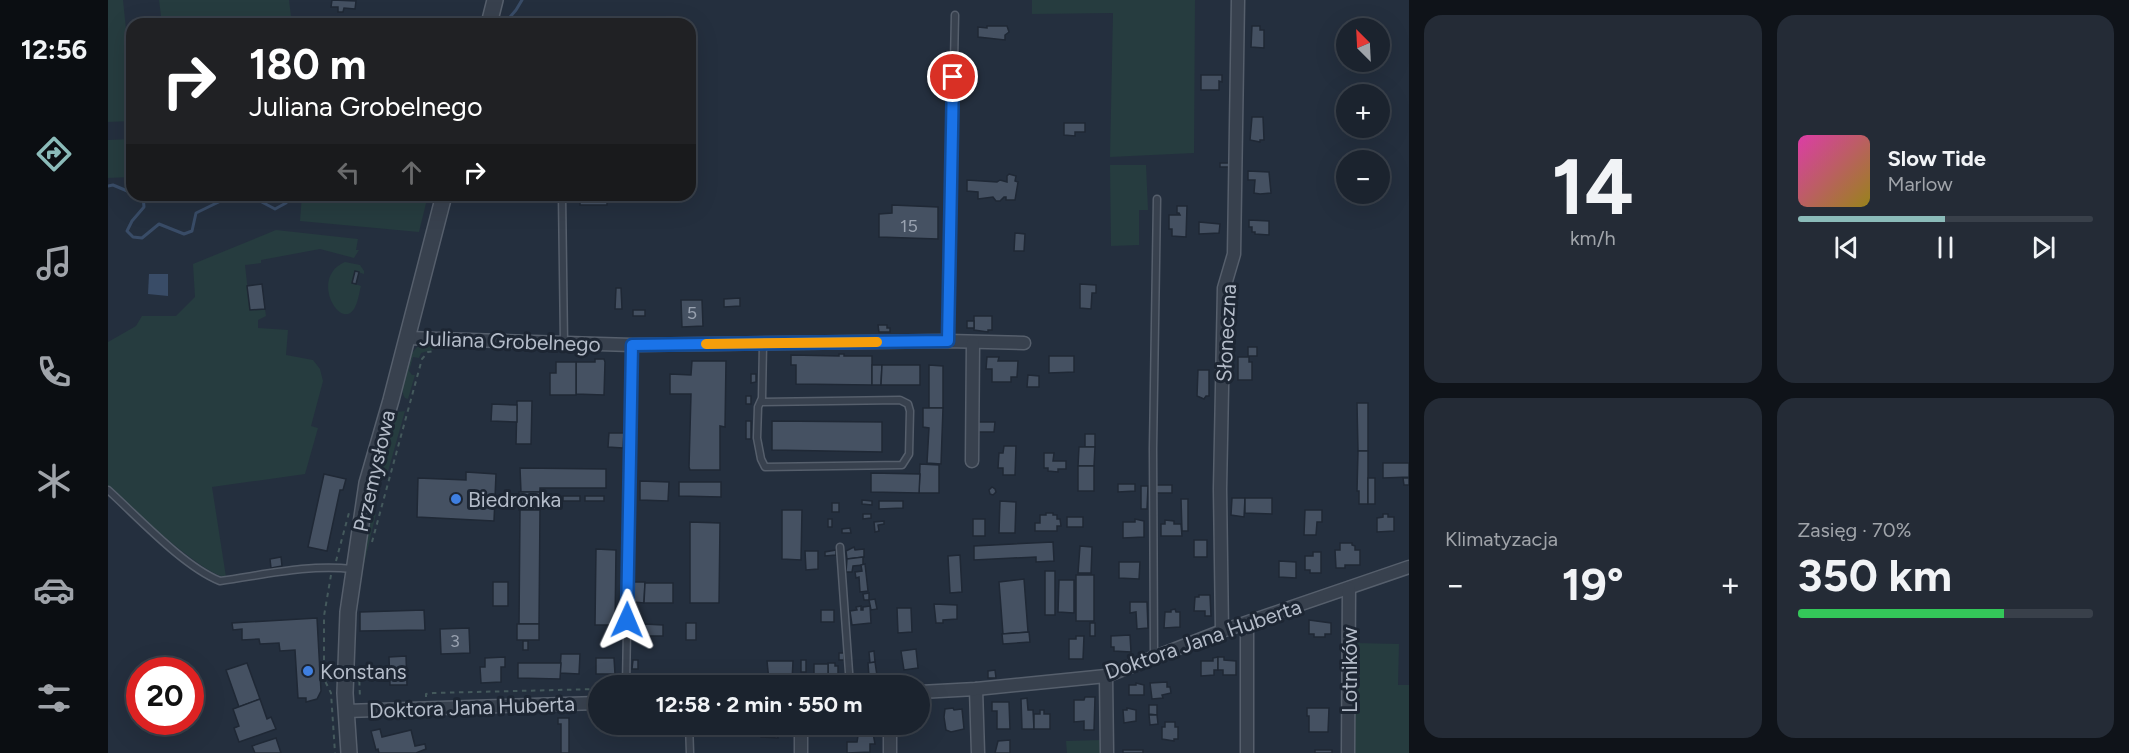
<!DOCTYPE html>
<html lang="pl">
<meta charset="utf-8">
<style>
:root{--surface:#1b232e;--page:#242b36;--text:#f1f3f6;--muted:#a0a4aa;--line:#39404a;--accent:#8bbbb9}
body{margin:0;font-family:Figtree,sans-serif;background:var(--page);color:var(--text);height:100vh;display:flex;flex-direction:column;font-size:22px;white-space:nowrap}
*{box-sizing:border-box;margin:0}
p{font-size:20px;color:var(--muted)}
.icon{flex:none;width:33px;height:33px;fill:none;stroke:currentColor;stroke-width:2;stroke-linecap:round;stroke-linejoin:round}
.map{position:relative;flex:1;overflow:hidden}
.sheet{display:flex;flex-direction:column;gap:15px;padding:15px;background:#0f1319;width:720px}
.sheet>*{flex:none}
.guide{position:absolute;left:18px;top:18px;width:570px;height:183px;border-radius:18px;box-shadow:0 6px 24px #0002,0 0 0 2px var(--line);background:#202124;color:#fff;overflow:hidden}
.needle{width:39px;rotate:336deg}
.controls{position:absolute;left:1228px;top:18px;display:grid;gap:12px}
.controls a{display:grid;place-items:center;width:54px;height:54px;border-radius:50%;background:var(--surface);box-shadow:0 6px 24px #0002,0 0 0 2px var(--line);font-size:30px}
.speed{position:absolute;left:18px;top:657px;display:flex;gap:12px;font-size:30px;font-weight:700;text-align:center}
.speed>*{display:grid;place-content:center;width:78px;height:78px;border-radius:50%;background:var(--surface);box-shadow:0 6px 24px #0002,0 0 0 2px var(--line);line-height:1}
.speed .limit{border:9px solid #d22;background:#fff;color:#111}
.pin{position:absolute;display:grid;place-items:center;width:51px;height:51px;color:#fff;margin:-26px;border:3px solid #fff;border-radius:50%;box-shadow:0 2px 6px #0007}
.me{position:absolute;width:66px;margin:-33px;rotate:1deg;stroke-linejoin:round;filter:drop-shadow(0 0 4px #0008)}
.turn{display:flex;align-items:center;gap:21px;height:126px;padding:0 24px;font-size:27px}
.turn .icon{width:78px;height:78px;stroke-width:2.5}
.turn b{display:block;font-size:42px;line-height:51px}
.lanes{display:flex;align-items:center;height:57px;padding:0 24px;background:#0003;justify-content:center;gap:30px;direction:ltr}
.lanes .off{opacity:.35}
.big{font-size:45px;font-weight:700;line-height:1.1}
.sheet .card{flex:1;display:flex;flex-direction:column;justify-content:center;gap:9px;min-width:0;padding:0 21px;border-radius:18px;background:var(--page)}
.sheet .dial{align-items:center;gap:0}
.dial b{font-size:78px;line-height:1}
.song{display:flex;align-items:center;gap:18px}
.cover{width:72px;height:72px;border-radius:9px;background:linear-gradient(135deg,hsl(320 70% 55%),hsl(50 70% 35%))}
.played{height:6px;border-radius:3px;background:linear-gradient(90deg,var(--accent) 50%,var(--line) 50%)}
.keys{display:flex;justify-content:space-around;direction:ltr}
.heat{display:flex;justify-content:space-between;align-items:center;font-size:33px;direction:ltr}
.charge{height:9px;border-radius:4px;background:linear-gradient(90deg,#34c759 70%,var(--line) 0)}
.sheet .tiles{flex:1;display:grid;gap:15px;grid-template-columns:repeat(2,1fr)}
.trip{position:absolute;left:480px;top:675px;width:342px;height:60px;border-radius:30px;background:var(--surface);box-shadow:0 6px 24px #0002,0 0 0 2px var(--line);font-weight:700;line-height:60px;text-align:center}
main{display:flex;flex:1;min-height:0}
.menu{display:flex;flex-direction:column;width:108px;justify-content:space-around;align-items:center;background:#0b0e12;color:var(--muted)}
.menu .icon{width:42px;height:42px}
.menu .on{color:var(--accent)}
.menu b{font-size:27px;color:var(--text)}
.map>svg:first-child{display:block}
.green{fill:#263c3f}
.water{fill:#394c67}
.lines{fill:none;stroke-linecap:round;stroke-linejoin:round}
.stream{stroke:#394c67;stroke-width:3}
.building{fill:#455162;stroke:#1f2835;stroke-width:1.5}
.service-casing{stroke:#565f6c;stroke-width:9}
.minor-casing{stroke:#565f6c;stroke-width:15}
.tertiary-casing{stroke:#565f6c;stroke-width:18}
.path{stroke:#44595c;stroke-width:2;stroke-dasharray:4.5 4.5;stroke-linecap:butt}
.service{stroke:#38414e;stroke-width:6}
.minor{stroke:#38414e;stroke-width:12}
.tertiary{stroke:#38414e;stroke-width:15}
.route-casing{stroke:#114b97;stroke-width:15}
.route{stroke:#1a73e8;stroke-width:10}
.slow{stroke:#f59e0b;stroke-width:10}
.shop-dot{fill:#3f7fe0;stroke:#1d2633;stroke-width:2}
.labels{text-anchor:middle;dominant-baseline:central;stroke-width:6;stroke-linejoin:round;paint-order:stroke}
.number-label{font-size:18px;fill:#98a1af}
.street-label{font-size:21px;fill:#b4bcc9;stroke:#1d2633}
.poi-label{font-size:21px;fill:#b4bcc9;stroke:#1d2633;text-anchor:start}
</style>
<main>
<nav class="menu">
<b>12:56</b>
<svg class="icon on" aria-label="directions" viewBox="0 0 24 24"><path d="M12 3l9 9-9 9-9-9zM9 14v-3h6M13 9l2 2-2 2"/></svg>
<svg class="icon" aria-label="music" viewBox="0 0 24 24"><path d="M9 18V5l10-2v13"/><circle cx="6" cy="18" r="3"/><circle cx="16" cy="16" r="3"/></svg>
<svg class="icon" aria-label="phone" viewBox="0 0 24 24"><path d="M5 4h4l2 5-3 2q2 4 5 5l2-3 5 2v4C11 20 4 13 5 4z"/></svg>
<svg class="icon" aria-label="climate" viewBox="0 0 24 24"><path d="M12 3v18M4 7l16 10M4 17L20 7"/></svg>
<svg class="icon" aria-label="car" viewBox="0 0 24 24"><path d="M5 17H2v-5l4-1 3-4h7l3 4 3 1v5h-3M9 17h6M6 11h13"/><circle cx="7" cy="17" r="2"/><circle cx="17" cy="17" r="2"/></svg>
<svg class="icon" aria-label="filters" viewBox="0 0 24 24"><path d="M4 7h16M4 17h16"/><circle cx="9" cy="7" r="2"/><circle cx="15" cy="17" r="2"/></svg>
</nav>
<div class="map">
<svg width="1301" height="753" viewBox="0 0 1301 753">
<rect width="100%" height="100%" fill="#242f3e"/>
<!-- green -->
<g class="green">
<polygon points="0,0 15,0 24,87 24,121 0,122"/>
<polygon points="51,0 181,0 184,24 54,24"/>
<polygon points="924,0 1087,0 1086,153 1002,157 1005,13 924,14"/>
<polygon points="24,139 24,177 0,178 0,140"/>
<polygon points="1002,165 1038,165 1040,210 1031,210 1031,245 1003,246"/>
<polygon points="194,195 320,195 311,232 192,221"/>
<path d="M168,230L250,239L248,250H251L246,258L212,249L153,260V263L137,265L142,310L157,309L158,316L150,320V328L180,330L178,355L205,360L212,369L215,381L203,426L210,428L197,474L104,487L118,577C95,576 21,505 0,487V342L28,326L34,316H68L87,297L85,264Z"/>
<path d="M237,262L252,265L256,271V274L247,271L244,283L253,286C251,293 250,303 246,309C232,331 201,277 237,262Z"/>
<path d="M313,345H341L313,353L311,358L305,357L301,371L304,375H307L300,399L297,398C289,388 300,349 313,345Z"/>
<polygon points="297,411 279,475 276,477 271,475 287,414 289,412"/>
<polygon points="268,514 255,568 253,562 261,518"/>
<polygon points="1246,643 1291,644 1290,685 1301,685 1301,753 1246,753"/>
<polygon points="994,740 994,753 959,753 958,741"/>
</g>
<!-- water -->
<polygon class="water" points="41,274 60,274 60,296 40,294"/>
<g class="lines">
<!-- stream -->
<g class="stream">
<polyline points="302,24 315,18 325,24"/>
<polyline points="353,24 377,24"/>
<polyline points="396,24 408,10 414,0"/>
<polyline points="0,186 5,185 24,193"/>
<polyline points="32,195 35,196 36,207 24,221 19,231 25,237 34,238 51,224 76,234 84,231 88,213 125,195"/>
<polyline points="133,195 150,200 167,209 178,203 182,195"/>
</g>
</g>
<!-- building -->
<g class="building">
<polygon points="224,0 248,1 247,9 236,8 235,12 230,12 230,7 223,7"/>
<polygon points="879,26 899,26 901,32 897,35 897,40 870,37 870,27 879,28"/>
<polygon points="1144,26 1152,26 1152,30 1156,30 1156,48 1143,47"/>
<rect x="855" y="66" width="9" height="8"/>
<polygon points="1093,75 1114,75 1114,82 1111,81 1111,90 1093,90"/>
<polygon points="1144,117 1155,117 1156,140 1152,140 1152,142 1142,140"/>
<polygon points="956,123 977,123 977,132 967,132 967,136 956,135"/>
<rect x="1112" y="163" width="9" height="4"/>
<polygon points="1140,171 1161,172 1163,193 1152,194 1146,193 1147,180 1140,180"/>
<polygon points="901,174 908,176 907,181 910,182 907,200 898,200 898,197 896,197 892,201 888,201 885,197 870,199 870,192 859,191 859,180 889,182 892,180 899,182 899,176"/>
<rect x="472" y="195" width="27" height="10"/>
<polygon points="784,205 830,207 830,239 771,237 771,214 784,213"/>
<polygon points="1069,206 1079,206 1078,237 1064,236 1064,229 1061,229 1061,215 1072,215 1071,213 1069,213"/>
<polygon points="1141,220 1161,221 1161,235 1147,234 1147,232 1144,232 1144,227 1141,227"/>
<polygon points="1091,222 1112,224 1111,233 1091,234"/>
<polygon points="907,233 917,234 916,251 906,251"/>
<polygon points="247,271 251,272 248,284 244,283"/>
<polygon points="154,284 157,309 142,310 139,286"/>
<polygon points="972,284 988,285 988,293 984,293 983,309 972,308"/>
<polygon points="508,288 513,288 514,309 507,309"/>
<polygon points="632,298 632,306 616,307 616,299"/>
<polygon points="573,300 594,300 595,326 574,327"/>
<rect x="525" y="310" width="12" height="6"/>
<polygon points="866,316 884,316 884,330 880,330 880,332 866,330"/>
<rect x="859" y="321" width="7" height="7"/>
<polygon points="770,325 779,325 779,328 782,328 782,332 771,332"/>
<rect x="1140" y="347" width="9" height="9"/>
<polygon points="731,354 736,354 736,356 764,356 764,385 688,384 688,365 683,365 683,355 731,356"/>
<polygon points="941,356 966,356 966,372 941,373"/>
<polygon points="879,357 891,357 890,361 910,361 909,377 903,377 903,382 884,382 884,369 878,369"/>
<polygon points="1130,357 1141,357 1141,362 1144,362 1144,380 1130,380"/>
<polygon points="487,359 496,359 497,362 496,395 468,394 468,362 487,362"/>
<polygon points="584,361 618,361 617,427 612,426 612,470 582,470 581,467 583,394 562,394 562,374 583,375"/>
<polygon points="448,362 468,362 468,395 442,395 442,373 448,373"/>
<polygon points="764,365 774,365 773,385 764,385"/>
<polygon points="774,365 812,365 812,385 773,385"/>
<polygon points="821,365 835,366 835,408 821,408"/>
<polygon points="1090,370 1101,370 1101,396 1098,396 1096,399 1089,396"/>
<polygon points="643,374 648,374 648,382 643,383"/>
<polygon points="920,375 931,376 931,387 919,387"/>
<rect x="638" y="396" width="5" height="8"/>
<polygon points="409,401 424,401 423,444 408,444"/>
<polygon points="1249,403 1260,403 1260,451 1250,451"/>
<polygon points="384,404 409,405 409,422 383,421"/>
<polygon points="815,408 835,408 833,464 819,463 821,428 815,427"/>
<rect x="638" y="421" width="5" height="18"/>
<polygon points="664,421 774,422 774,452 664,450"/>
<polygon points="867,422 887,422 886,432 867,432"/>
<polygon points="501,433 516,433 515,448 500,447"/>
<rect x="977" y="434" width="10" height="13"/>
<polygon points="896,446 908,446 907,475 895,475 895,468 890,468 891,453 895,453"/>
<polygon points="971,447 987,447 986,466 970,466"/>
<polygon points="1250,451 1260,451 1260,504 1251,504 1251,491 1249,491"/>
<polygon points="936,453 946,453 945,461 958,461 958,469 950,469 950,472 940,471 940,468 936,468"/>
<polygon points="1275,463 1301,463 1301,477 1275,478"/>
<polygon points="812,464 831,465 831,493 811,493"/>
<rect x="970" y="466" width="16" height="25"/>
<polygon points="412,468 498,469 498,488 432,488 432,492 413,492"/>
<polygon points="358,472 388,474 386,521 309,517 310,478 358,480"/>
<polygon points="763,473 812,474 811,493 763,492"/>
<polygon points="216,474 238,479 235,490 232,490 219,551 200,547"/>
<rect x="1260" y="478" width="7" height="26"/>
<polygon points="1295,478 1301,478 1301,485 1296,485"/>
<polygon points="532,481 561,482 560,501 532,500"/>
<polygon points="571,482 613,482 613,497 571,496"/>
<polygon points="1010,484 1027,484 1027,491 1010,492"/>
<rect x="1048" y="485" width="16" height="8"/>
<polygon points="1033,486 1040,486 1039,509 1033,509"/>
<polygon points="884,487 887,489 888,492 885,495 882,494 881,490"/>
<rect x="411" y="492" width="21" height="18"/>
<rect x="455" y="496" width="17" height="5"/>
<rect x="477" y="496" width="19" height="5"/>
<polygon points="1124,498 1137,498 1136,517 1123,515"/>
<polygon points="1137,498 1164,498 1164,514 1137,513"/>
<polygon points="1073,499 1080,499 1080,531 1074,531"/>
<polygon points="754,500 764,501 764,505 754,504"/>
<polygon points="771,501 795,501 795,508 771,509"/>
<polygon points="892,501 908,502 907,533 891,533"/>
<rect x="724" y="503" width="7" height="9"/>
<polygon points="412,510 432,510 431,624 411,624"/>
<polygon points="674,510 694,510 693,560 674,559"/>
<polygon points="1197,510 1214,510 1214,522 1209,522 1208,535 1196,535"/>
<polygon points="938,513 945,513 945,515 949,515 949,519 952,519 953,526 949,526 949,531 927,531 927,523 932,523 932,515 938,515"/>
<polygon points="755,514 763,514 763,518 755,519"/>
<polygon points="1275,514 1280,514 1280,517 1286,517 1286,531 1269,532 1269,518 1275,517"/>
<rect x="959" y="517" width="16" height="10"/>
<rect x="720" y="519" width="4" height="8"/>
<rect x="865" y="519" width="12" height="17"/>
<polygon points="1027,519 1036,521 1036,537 1015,538 1015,522 1027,522"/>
<polygon points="1057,520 1066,521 1066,524 1073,524 1074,536 1053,536 1053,524 1057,524"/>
<polygon points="776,521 776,524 770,525 771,531 767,532 766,522"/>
<polygon points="582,522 612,523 611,603 582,603"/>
<polygon points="742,528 743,533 734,533 734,529"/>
<rect x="1086" y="540" width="13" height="17"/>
<polygon points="945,542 946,561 928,562 928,557 866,560 866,546"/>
<polygon points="1232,543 1244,543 1244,545 1247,546 1247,550 1252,550 1252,565 1237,565 1237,568 1228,568 1227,550 1232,550"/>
<polygon points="972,546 984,547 983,573 970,573"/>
<polygon points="746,547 747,550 756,549 756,557 739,559 738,551"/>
<polygon points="488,549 508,550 507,625 487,625"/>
<polygon points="728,550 728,555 717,556 717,552"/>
<polygon points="697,551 710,551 710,569 698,570"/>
<polygon points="1205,552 1213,552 1213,573 1202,573 1202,570 1197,570 1197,556 1205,556"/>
<polygon points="852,555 854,592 842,593 840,556"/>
<polygon points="173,557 174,566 163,568 162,559"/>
<polygon points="755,557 755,565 745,566 744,572 738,572 739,559"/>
<polygon points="1171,561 1188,562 1188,578 1171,577"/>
<polygon points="1011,562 1032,562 1031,579 1011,578"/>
<polygon points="757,564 760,591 752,592 751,577 748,578 747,572 754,571 753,565"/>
<rect x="937" y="571" width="10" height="44"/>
<rect x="968" y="575" width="18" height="46"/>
<polygon points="916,579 920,632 895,634 891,582"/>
<polygon points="951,580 966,580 966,613 950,612"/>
<rect x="385" y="582" width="15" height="24"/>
<polygon points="526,582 537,582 536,603 525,602"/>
<polygon points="537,583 565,583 565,603 536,603"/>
<polygon points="761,593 761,600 756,600 755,594"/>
<polygon points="1091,595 1102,595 1103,616 1097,616 1097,611 1086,611 1087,597 1091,597"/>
<polygon points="767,599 769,609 763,610 761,600"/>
<polygon points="1022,602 1039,602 1040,628 1029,629 1028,612 1022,613"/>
<polygon points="826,604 849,605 849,619 835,620 835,623 828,623"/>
<polygon points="753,606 753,610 755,610 755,607 762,606 763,623 744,625 742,611 749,610 748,607"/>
<polygon points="789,608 803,608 804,632 790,633"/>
<polygon points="1067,609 1068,612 1072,612 1072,627 1056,628 1057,612 1063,612 1063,610"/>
<polygon points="316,610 317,630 252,631 252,612"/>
<rect x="713" y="610" width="13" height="12"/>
<polygon points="209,618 213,691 209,699 198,702 198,698 190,698 187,650 172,651 171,643 152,644 151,639 134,640 134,629 125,630 124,623"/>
<polygon points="1201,620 1223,623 1223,634 1217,634 1217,637 1206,637 1206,634 1201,634"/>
<rect x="578" y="623" width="10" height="17"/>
<rect x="982" y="623" width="5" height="13"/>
<rect x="409" y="624" width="22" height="16"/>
<polygon points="535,624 555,625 555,636 535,636"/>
<polygon points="361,628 362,653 333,654 332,629"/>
<polygon points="921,632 922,642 895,644 894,634"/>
<polygon points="1022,635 1023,652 1006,651 1006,647 1003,647 1003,636"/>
<polygon points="968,636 976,636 975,659 961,659 961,639 968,639"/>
<rect x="415" y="641" width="5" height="9"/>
<polygon points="808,649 810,668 796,670 793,651"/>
<polygon points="766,651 767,662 762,663 761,652"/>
<rect x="731" y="653" width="5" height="7"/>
<polygon points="453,654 472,654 471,674 452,673"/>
<polygon points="298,656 299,685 282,685 281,657"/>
<polygon points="397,657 397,667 393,667 393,682 373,683 372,667 377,667 377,658"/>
<polygon points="1110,657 1110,670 1106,670 1106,675 1093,676 1093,661 1105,661 1105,658"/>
<polygon points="1110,657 1116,657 1116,660 1128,661 1128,675 1115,675 1115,670 1110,670"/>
<polygon points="488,658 506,658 507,674 488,674"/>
<polygon points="525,660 530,660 530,669 524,669"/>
<rect x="693" y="660" width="5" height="12"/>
<polygon points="659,661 685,661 684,681 661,681"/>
<polygon points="767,662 769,676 761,677 760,663"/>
<polygon points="139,663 152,699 131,707 118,670"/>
<polygon points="410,663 453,663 452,679 410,678"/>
<polygon points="720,663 727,663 727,666 730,666 730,676 720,677"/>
<rect x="706" y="664" width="14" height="13"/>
<polygon points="887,670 888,678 880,678 880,671"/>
<polygon points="1059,682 1059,687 1062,687 1063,693 1054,695 1055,698 1044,699 1042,683"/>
<polygon points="1028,683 1036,685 1036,695 1021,695 1021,685 1028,685"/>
<polygon points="977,697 987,697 986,730 976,730 976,721 966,722 966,700 976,700"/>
<polygon points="919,698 920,710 925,710 926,729 914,729 913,699"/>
<polygon points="152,699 159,719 163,717 168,729 131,742 126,728 131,726 125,709"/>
<polygon points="884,702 901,702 902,729 889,729 889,711 884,711"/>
<polygon points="1041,705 1049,705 1049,715 1041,714"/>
<polygon points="845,708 846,710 854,709 856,729 843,732 838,730 836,717 837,709"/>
<polygon points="1019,708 1028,710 1028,721 1016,723 1015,710 1019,710"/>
<polygon points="1199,708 1221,708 1220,732 1201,732 1201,716 1199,716"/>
<polygon points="932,710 936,710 936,714 942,714 942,729 926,729 926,714 932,714"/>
<polygon points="1041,715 1049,715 1050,724 1042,725"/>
<polygon points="450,718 461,718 461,753 453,753 453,724 450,724"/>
<polygon points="1057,722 1067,722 1067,727 1070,727 1070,739 1066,739 1066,741 1054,739 1054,727 1057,727"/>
<polygon points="671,724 669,726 670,738 653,737 653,725"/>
<polygon points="272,729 274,737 303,730 307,746 317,744 318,749 308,753 271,753 270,749 268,750 263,731"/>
<polygon points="752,733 765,733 767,744 762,744 762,752 739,753 739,742 749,742 750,736 753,736"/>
<polygon points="168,738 173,753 147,753 144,746"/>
<polygon points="902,740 902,753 887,753 890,741"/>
<rect x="1015" y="750" width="20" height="3"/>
<rect x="1207" y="750" width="17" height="3"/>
</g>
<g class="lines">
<defs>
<g id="service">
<polyline points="454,195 456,343"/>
<polyline points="840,341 847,15"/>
<polyline points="653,402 792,400 800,404 802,411 801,454 794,465 657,467 653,459 649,438 650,407 654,398 655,344"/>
<path d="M0,490C31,518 75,566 112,581C156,575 200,564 244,569"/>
<polyline points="732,547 742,686"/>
<polyline points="1046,658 1045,449 1049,199"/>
<polyline points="518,686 524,345"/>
<polyline points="581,724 582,753"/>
</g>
<g id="minor">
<polyline points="299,338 524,345 840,341 916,343"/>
<polyline points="864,461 865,343"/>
<polyline points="1114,631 1112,489 1116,288 1126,254 1130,0"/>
<polyline points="998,676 999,753"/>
<polyline points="868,689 870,753"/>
<polyline points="812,692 868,689 998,676 1114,631 1301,567"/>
<polyline points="238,711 490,703"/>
<polyline points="693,724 693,753"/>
<polyline points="782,724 782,753"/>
<polyline points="1139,753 1139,623"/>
<polyline points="1240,753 1241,588"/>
</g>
<g id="tertiary">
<polyline points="381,24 387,0"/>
<polyline points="241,753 237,693 240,612 259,483 283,400 336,195"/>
</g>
</defs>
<!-- service casing -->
<use href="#service" class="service-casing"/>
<!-- minor casing -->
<use href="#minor" class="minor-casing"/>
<!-- tertiary casing -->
<use href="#tertiary" class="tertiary-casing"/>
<!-- path -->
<g class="path">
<polyline points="264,542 314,359 320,352 328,351"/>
<polyline points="228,561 242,509"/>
<polyline points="223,575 216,616 216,679 223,693 227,753"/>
<polyline points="251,672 252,699"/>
<polyline points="318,697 318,694 325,693 490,689"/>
</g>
<!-- service -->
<use href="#service" class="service"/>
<!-- minor -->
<use href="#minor" class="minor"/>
<!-- tertiary -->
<use href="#tertiary" class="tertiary"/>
</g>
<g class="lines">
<defs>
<polyline id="route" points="519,620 524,345 840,341 845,77"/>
</defs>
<!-- route casing -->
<use href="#route" class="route-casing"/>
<!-- route -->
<use href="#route" class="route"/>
<!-- slow -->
<polyline class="slow" points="598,344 769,342"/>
</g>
<!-- markers -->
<g class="shop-dot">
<circle cx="348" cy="499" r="6"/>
<circle cx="200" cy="671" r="6"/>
</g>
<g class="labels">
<!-- number labels -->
<g class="number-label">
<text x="801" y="226">15</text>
<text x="584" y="313">5</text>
<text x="347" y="641">3</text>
</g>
<!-- street labels -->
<g class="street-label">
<text transform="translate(1118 333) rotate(-87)">Słoneczna</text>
<text transform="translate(402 341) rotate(2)">Juliana Grobelnego</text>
<text transform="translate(266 471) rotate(-77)">Przemysłowa</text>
<text transform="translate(1095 639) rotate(-19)">Doktora Jana Huberta</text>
<text transform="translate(1241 670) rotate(-90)">Lotników</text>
<text transform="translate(364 707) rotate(-2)">Doktora Jana Huberta</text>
</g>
<!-- poi labels -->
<g class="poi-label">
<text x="360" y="499">Biedronka</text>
<text x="212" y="671">Konstans</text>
</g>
</g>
</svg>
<div class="controls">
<a><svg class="needle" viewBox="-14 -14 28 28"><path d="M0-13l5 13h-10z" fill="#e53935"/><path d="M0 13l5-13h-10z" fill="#a0a4aa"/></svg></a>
<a>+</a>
<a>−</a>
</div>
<div class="speed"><div class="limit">20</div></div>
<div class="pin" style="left:845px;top:77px;background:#d93025"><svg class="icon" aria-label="arrive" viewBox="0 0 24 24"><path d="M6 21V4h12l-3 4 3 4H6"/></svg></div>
<svg class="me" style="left:519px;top:620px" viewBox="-20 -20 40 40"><path d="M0-17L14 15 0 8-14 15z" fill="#1a73e8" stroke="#fff" stroke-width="4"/></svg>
<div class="trip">12:58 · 2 min · 550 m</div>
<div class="guide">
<div class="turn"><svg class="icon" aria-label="right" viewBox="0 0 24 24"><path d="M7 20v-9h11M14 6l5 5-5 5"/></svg><div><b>180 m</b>Juliana Grobelnego</div></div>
<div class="lanes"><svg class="icon off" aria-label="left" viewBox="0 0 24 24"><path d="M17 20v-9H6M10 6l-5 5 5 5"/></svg><svg class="icon off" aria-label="ahead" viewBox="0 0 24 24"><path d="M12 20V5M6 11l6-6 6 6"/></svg><svg class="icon" aria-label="right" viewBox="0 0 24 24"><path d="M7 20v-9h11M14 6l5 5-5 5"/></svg></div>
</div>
</div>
<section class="sheet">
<div class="tiles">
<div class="card dial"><b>14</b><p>km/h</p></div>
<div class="card">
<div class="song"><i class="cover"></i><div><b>Slow Tide</b><p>Marlow</p></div></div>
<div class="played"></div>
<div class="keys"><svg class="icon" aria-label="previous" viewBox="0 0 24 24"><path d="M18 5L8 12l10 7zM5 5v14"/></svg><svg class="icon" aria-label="pause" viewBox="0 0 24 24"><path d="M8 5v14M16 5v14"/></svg><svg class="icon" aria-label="next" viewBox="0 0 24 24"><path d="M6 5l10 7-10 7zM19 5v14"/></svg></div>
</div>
<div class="card"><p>Klimatyzacja</p>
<div class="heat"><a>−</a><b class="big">19°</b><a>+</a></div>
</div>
<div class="card"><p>Zasięg · 70%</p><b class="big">350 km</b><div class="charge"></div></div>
</div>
</section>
</main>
